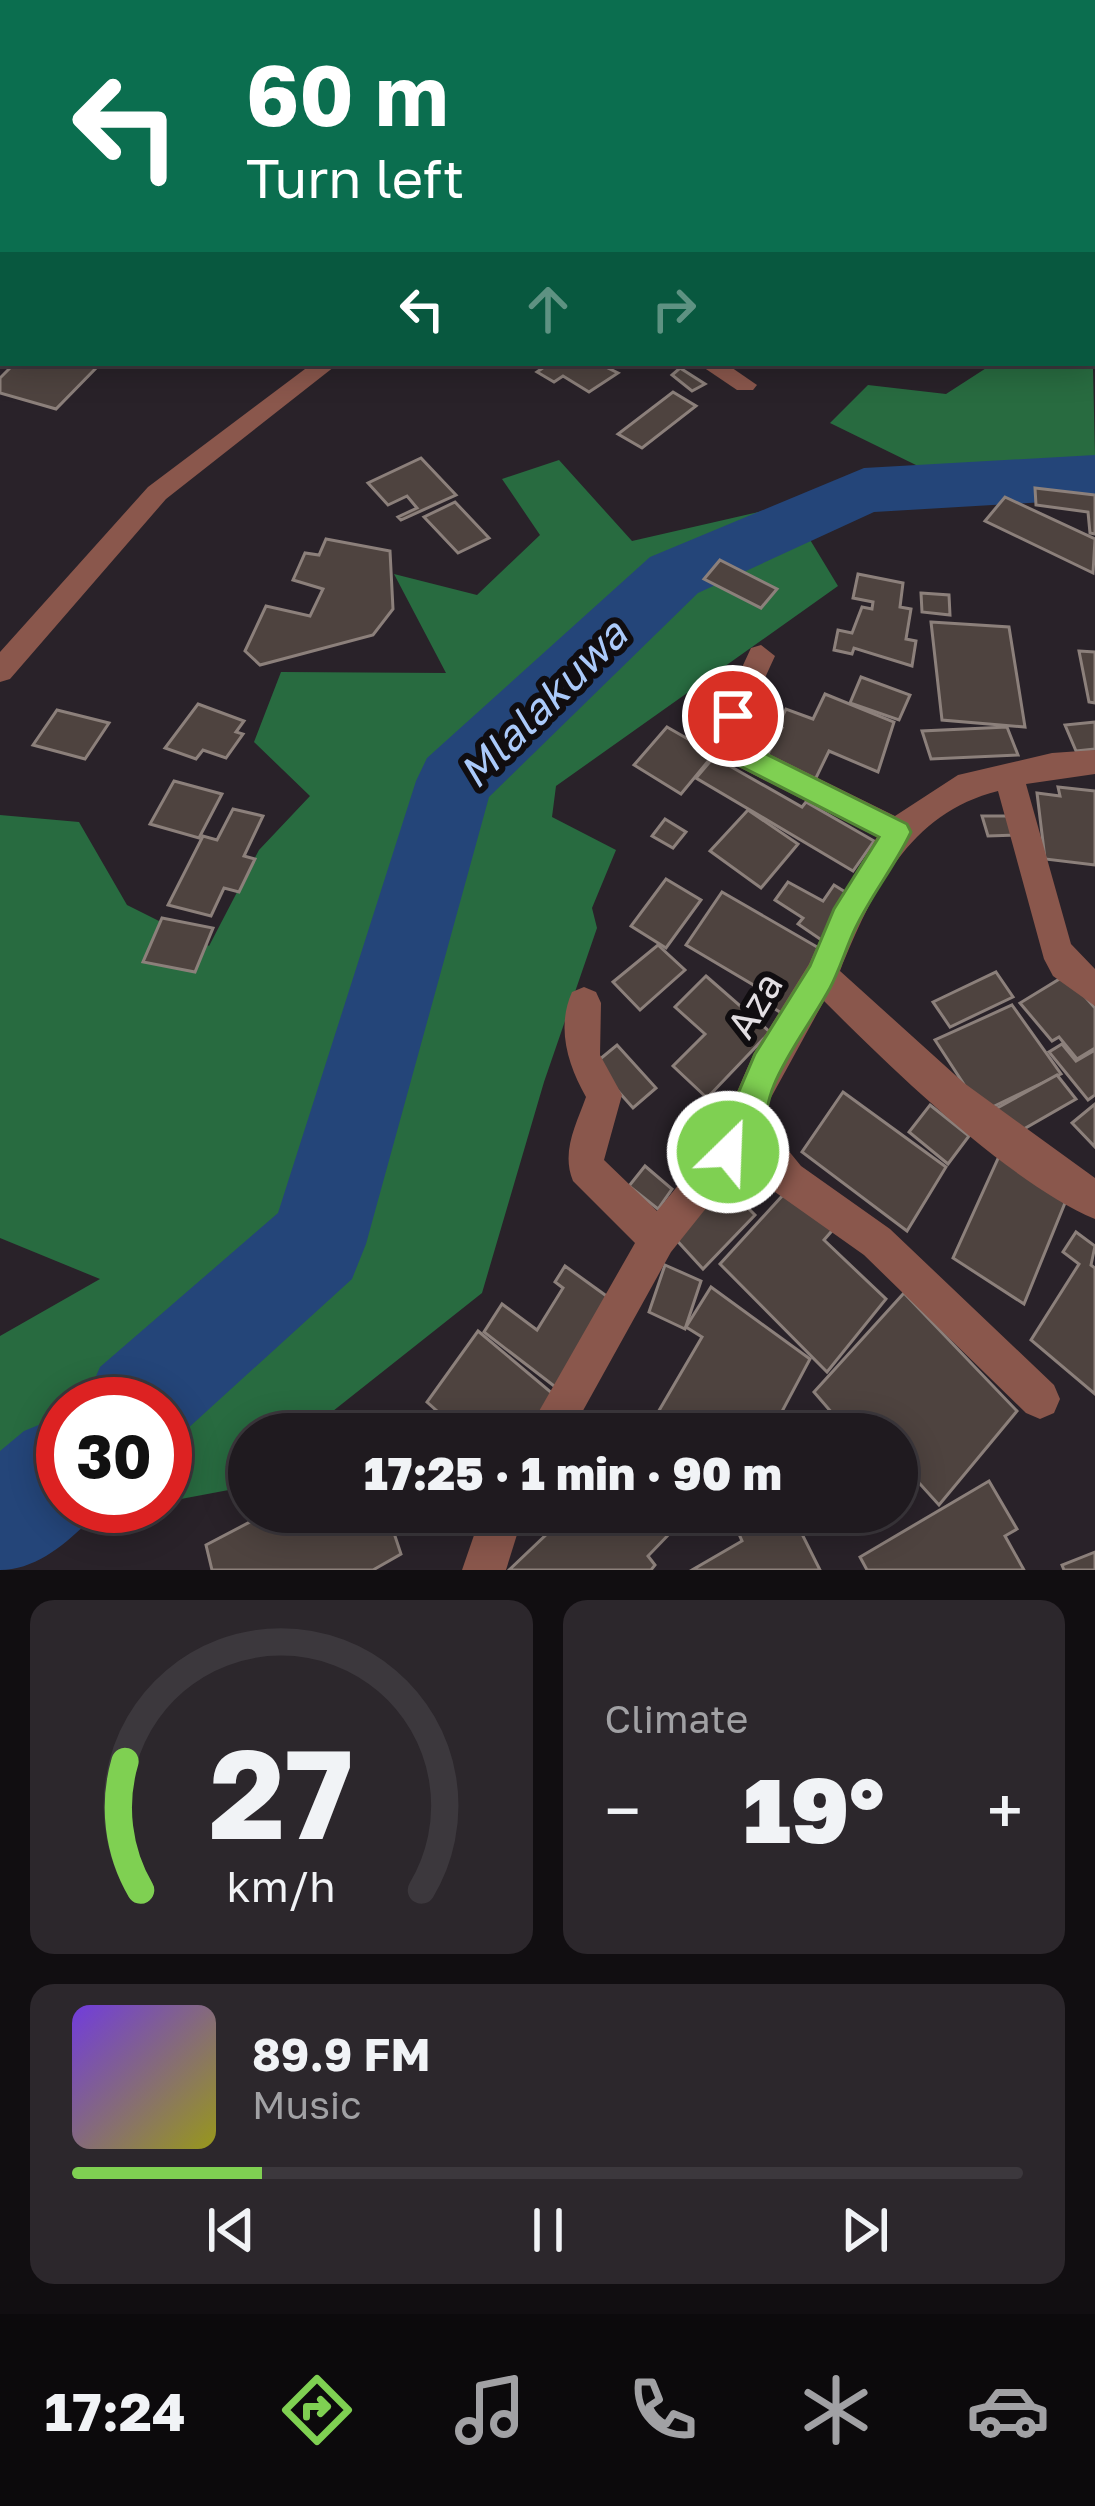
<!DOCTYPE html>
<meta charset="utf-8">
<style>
:root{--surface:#1f1a1f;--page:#2c272c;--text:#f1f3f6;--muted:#a1a1a4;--line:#3c383d;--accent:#7fd052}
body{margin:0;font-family:"Golos Text",sans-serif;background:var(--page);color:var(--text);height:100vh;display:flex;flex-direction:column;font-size:45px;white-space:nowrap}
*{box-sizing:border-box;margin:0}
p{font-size:39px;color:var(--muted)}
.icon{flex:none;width:66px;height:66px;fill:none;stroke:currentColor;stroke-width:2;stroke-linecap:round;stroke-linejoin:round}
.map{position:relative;height:1570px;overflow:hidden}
.sheet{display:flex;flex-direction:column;gap:30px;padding:30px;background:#110e11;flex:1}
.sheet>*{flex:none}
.hud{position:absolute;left:0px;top:0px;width:1095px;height:366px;box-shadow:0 6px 30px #0003,0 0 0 3px var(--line);background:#0b6e4f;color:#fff;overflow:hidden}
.speed{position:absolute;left:36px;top:1377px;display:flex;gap:24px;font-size:60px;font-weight:700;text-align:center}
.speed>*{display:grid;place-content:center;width:156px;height:156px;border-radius:50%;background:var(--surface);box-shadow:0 6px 30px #0003,0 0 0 3px var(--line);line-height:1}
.speed .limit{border:18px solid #d22;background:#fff;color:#111}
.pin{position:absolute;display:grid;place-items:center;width:102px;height:102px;color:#fff;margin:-51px;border:6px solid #fff;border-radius:50%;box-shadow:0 3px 12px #0007}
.me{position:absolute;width:132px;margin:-66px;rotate:24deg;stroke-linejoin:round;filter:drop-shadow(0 0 9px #0008)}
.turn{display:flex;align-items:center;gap:42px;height:252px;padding:0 48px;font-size:54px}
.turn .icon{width:156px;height:156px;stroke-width:2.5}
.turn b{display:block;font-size:84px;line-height:102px}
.lanes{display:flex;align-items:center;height:114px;padding:0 48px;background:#0003;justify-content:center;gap:60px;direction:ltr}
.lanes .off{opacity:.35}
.big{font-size:90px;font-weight:800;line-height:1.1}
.sheet .widget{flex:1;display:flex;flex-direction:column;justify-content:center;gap:18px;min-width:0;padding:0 42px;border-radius:24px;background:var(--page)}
.sheet .dial{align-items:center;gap:0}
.dial svg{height:312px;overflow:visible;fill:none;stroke:var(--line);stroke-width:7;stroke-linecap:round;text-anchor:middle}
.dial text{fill:var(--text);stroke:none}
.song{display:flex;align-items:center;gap:36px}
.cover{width:144px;height:144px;border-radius:18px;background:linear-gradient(135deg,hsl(260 70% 55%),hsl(60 70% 35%))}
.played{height:12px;border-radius:6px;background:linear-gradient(90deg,var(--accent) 20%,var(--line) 20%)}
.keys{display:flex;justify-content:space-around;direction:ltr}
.heat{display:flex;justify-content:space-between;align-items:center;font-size:66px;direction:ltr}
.sheet .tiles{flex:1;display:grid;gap:30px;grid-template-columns:1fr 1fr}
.widget:last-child{grid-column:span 2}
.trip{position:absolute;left:228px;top:1413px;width:690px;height:120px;border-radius:60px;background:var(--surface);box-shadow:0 6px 30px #0003,0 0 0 3px var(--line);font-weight:800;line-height:120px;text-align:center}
.dock{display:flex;height:192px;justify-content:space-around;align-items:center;background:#0c0a0c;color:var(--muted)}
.dock .icon{width:84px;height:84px}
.dock .active{color:var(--accent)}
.dock b{font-size:54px;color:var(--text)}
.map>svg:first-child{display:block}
.forest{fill:#286b40}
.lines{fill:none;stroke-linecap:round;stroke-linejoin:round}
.stream{stroke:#5d7399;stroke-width:9}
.river{fill:#244579;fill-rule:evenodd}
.building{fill:#4e433f;stroke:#8c807b;stroke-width:3}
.lane{fill:#8a574c;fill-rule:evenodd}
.street{fill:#8a574c;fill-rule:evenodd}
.route{fill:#7fd052;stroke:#538735;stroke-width:3}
.labels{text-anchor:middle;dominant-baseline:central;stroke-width:12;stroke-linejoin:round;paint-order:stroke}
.street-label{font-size:39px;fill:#e3dfe3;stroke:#100d10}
.water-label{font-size:42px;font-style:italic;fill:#abcafa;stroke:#100d10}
</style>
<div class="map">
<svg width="1095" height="1570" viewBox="0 0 1095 1570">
<rect width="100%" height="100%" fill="#292229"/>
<!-- forest -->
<g class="forest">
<polygon points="1092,325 1095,456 918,466 830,423 868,385 946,394 994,363 1092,363"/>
<polygon points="559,460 632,541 789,505 838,586 556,786 552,817 616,850 592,908 597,928 544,1082 482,1293 304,1434 249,1434 249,1478 234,1489 165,1502 165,1404 63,1404 63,1506 146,1506 35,1527 0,1540 0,1336 100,1279 0,1238 0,815 79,822 127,905 209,946 259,850 310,796 254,742 281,672 446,673 394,574 477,595 540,535 502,479"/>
</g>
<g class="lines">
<!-- stream -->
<polyline class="stream" points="0,2 33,0"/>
<!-- river -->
<g class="river">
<polygon points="1095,455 1095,499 874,512 698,593 489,797 366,1244 352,1279 174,1441 165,1445 165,1404 84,1404 100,1367 278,1213 416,781 427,758 650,557 864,468"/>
<path d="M63,1415V1506H103C76,1535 41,1570 0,1570V1451L24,1431Z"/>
</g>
</g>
<!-- building -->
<g class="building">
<polygon points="15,363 92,363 99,365 56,409 0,393 0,378"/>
<polygon points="543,363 615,363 608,368 618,373 589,392 563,376 554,382 537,372 547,365"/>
<polygon points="680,368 705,384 692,391 672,375"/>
<polygon points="673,392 696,406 642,448 618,434"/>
<polygon points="421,458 456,495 401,520 398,517 417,508 407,496 388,505 368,483"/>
<polygon points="1035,488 1095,495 1095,534 1090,533 1088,512 1036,505"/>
<polygon points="1005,497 1095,539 1093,573 985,521"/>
<polygon points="455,502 489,538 458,553 424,517"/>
<polygon points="326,539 390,551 393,609 373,635 260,665 245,651 266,606 310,616 323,589 293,580 305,553 319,555"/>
<polygon points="720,560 777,589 761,608 704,579"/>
<polygon points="858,574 903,583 900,607 911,609 906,639 916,641 912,666 854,648 852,654 834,650 838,630 852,633 862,607 872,609 873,602 853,598"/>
<polygon points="921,593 949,595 950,615 922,612"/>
<polygon points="931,622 1009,627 1025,727 942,720"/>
<polygon points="1079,651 1095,652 1095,703 1089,702"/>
<polygon points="861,677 910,695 899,720 850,703"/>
<polygon points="825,694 894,722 878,772 829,751 813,784 763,763 782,728 777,727 786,709 813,719"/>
<polygon points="198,704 244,721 236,732 243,734 226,758 203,750 196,759 165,748"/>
<polygon points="57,710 109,723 85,759 33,745"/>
<polygon points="1095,722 1095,749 1076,751 1065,725"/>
<polygon points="667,727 714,754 681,794 634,765"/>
<polygon points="1007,727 1018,755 931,759 922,731"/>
<polygon points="714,757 802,807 806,802 874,841 853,871 696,778"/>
<polygon points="174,781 222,794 199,838 150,824"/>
<polygon points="1058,787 1095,791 1095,865 1045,859 1037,793 1060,796"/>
<polygon points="233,809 263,816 244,856 255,859 239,892 224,888 211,916 168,905 203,836 217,840"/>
<polygon points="748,810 798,844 761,888 710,851"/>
<polygon points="982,816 1011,816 1017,835 988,836"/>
<polygon points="665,819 686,832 673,848 652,836"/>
<polygon points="666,879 701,900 666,948 631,926"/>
<polygon points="788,882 823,901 834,885 847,893 823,941 798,924 803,918 775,900"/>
<polygon points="722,892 824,951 785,1015 761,1001 767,993 686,945"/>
<polygon points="162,918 213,928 195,972 143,962"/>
<polygon points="658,945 685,970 640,1010 613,982"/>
<polygon points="996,972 1013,997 950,1027 933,1002"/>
<polygon points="1066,975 1095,1008 1095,1048 1077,1059 1059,1037 1052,1041 1020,1003"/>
<polygon points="706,976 770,1032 707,1098 673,1066 705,1034 675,1007"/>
<polygon points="1012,1005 1061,1074 982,1112 935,1040"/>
<polygon points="1062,1044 1076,1061 1095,1050 1095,1095 1088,1100 1049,1052"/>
<polygon points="617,1045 656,1088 633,1108 594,1064"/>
<polygon points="1057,1075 1076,1099 1008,1138 990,1112"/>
<polygon points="843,1092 946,1167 907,1231 802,1152"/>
<polygon points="1095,1104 1095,1147 1072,1123"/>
<polygon points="930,1105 969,1136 948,1164 909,1132"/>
<polygon points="1001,1152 1069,1193 1024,1304 953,1258"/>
<polygon points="645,1166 672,1189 658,1209 629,1186"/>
<polygon points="722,1182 755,1215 703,1269 671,1234"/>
<polygon points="794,1183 837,1225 824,1240 886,1299 827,1372 720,1264"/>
<polygon points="1076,1232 1095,1246 1091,1265 1095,1268 1095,1394 1031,1340 1079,1264 1063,1252"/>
<polygon points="665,1265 701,1281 685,1329 649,1312"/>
<polygon points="565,1266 612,1300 558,1389 484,1332 502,1304 537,1330 563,1288 555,1282"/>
<polygon points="711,1287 810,1359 770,1434 660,1434 650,1426 702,1337 686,1327"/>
<polygon points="904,1293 1017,1411 939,1505 912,1475 901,1490 897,1486 897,1434 840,1434 845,1428 814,1392"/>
<polygon points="478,1331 559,1399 536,1434 463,1434 427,1402"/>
<polygon points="989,1481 1017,1529 1005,1536 1024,1570 867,1570 860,1557"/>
<polygon points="269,1512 387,1512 401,1554 373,1570 212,1570 206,1545"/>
<polygon points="570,1512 657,1512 673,1530 648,1556 655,1565 651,1570 509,1570"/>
<polygon points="738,1512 791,1512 820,1570 692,1570 742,1541 731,1516"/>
<polygon points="1095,1552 1095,1570 1064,1570 1062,1565"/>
</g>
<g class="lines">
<!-- lane -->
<g class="lane">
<polygon points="869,0 881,0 867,3"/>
<polygon points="1016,0 1033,0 1037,3 1020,3"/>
<rect x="1092" y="8" width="3" height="6"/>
<polygon points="1095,147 1095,155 1092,156 1092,148"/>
</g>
<!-- street -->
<g class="street">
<polygon points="313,363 339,363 166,499 10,679 0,682 0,652 148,487"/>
<polygon points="697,363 725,363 757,385 753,390 737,390"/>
<path d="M761,645L775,656L747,717L759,749L895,816L958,775L1052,753L1095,750V774L1026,784L1071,944L1095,969V1006L1053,976L1044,959L998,791C909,813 872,892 840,971L964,1083L1095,1178V1219C1008,1182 892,1069 824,1001L768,1103L774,1133L801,1166L890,1229L1054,1385L1060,1399L1054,1413L1040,1419L1026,1413L864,1255L775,1192L747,1157L671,1252L570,1434H526L635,1243L573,1181C561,1152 576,1125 586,1097C568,1065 556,1028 572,992L584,987L596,992L601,1003L600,1055L622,1095L604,1160L657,1211L735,1116L732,1103L754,1053L809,964L834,909L877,837L737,766L719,717L751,648Z"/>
<polygon points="482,1512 524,1512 506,1570 462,1570"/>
</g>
</g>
<!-- route -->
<path class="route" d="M733,706L742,709L758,750L907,824L911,832C895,866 871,895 855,929C846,948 840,969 830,988C812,1021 788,1051 774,1085C760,1117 770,1151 728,1168L717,1163L712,1152L735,1118L734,1103L755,1054L810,966L834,909L879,837L738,765L720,716Z"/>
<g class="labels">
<!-- street labels -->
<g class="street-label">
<text transform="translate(754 1005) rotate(-59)">Aza</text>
</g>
<!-- water labels -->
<g class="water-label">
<text transform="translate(542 703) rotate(-45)">Mlalakuwa</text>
</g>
</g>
</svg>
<div class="speed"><div class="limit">30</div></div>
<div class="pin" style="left:733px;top:716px;background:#d93025"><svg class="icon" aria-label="arrive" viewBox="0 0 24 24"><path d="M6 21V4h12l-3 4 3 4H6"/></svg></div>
<svg class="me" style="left:728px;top:1152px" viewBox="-20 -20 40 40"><circle r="17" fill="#7fd052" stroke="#fff" stroke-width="3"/><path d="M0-11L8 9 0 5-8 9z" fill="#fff"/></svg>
<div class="trip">17:25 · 1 min · 90 m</div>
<div class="hud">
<div class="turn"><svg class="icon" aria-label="left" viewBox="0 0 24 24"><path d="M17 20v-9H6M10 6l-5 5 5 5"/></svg><div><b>60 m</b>Turn left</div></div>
<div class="lanes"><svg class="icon" aria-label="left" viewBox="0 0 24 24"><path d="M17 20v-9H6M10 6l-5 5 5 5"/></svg><svg class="icon off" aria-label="ahead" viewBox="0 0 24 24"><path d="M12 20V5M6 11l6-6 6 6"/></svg><svg class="icon off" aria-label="right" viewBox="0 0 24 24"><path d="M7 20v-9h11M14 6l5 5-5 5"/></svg></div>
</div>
</div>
<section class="sheet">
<div class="tiles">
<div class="widget dial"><svg viewBox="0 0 100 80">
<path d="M14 69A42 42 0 1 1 86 69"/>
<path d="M14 69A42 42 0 0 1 10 36" stroke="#7fd052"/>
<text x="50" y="56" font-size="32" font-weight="700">27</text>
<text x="50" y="72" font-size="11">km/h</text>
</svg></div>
<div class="widget"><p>Climate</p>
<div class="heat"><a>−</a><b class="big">19°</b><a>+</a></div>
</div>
<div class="widget">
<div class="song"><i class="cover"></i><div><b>89.9 FM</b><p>Music</p></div></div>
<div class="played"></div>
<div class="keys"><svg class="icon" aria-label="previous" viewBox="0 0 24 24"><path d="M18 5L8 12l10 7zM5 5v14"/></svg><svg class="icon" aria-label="pause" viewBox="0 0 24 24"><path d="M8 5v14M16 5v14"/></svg><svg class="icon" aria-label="next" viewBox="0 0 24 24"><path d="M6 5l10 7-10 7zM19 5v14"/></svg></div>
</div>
</div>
</section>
<nav class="dock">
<b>17:24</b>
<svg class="icon active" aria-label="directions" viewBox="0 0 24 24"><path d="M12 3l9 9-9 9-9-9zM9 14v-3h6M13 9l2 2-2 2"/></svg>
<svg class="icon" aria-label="music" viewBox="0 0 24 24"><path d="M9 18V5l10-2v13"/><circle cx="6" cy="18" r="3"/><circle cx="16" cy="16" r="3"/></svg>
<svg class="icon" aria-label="phone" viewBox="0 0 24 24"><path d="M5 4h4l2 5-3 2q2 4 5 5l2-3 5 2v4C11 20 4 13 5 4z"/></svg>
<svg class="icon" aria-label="climate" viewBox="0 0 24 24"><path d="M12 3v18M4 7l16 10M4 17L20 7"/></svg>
<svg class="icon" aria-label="car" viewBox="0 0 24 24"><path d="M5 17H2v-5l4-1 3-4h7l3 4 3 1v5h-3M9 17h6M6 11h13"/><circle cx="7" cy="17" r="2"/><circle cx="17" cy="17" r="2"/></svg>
</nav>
